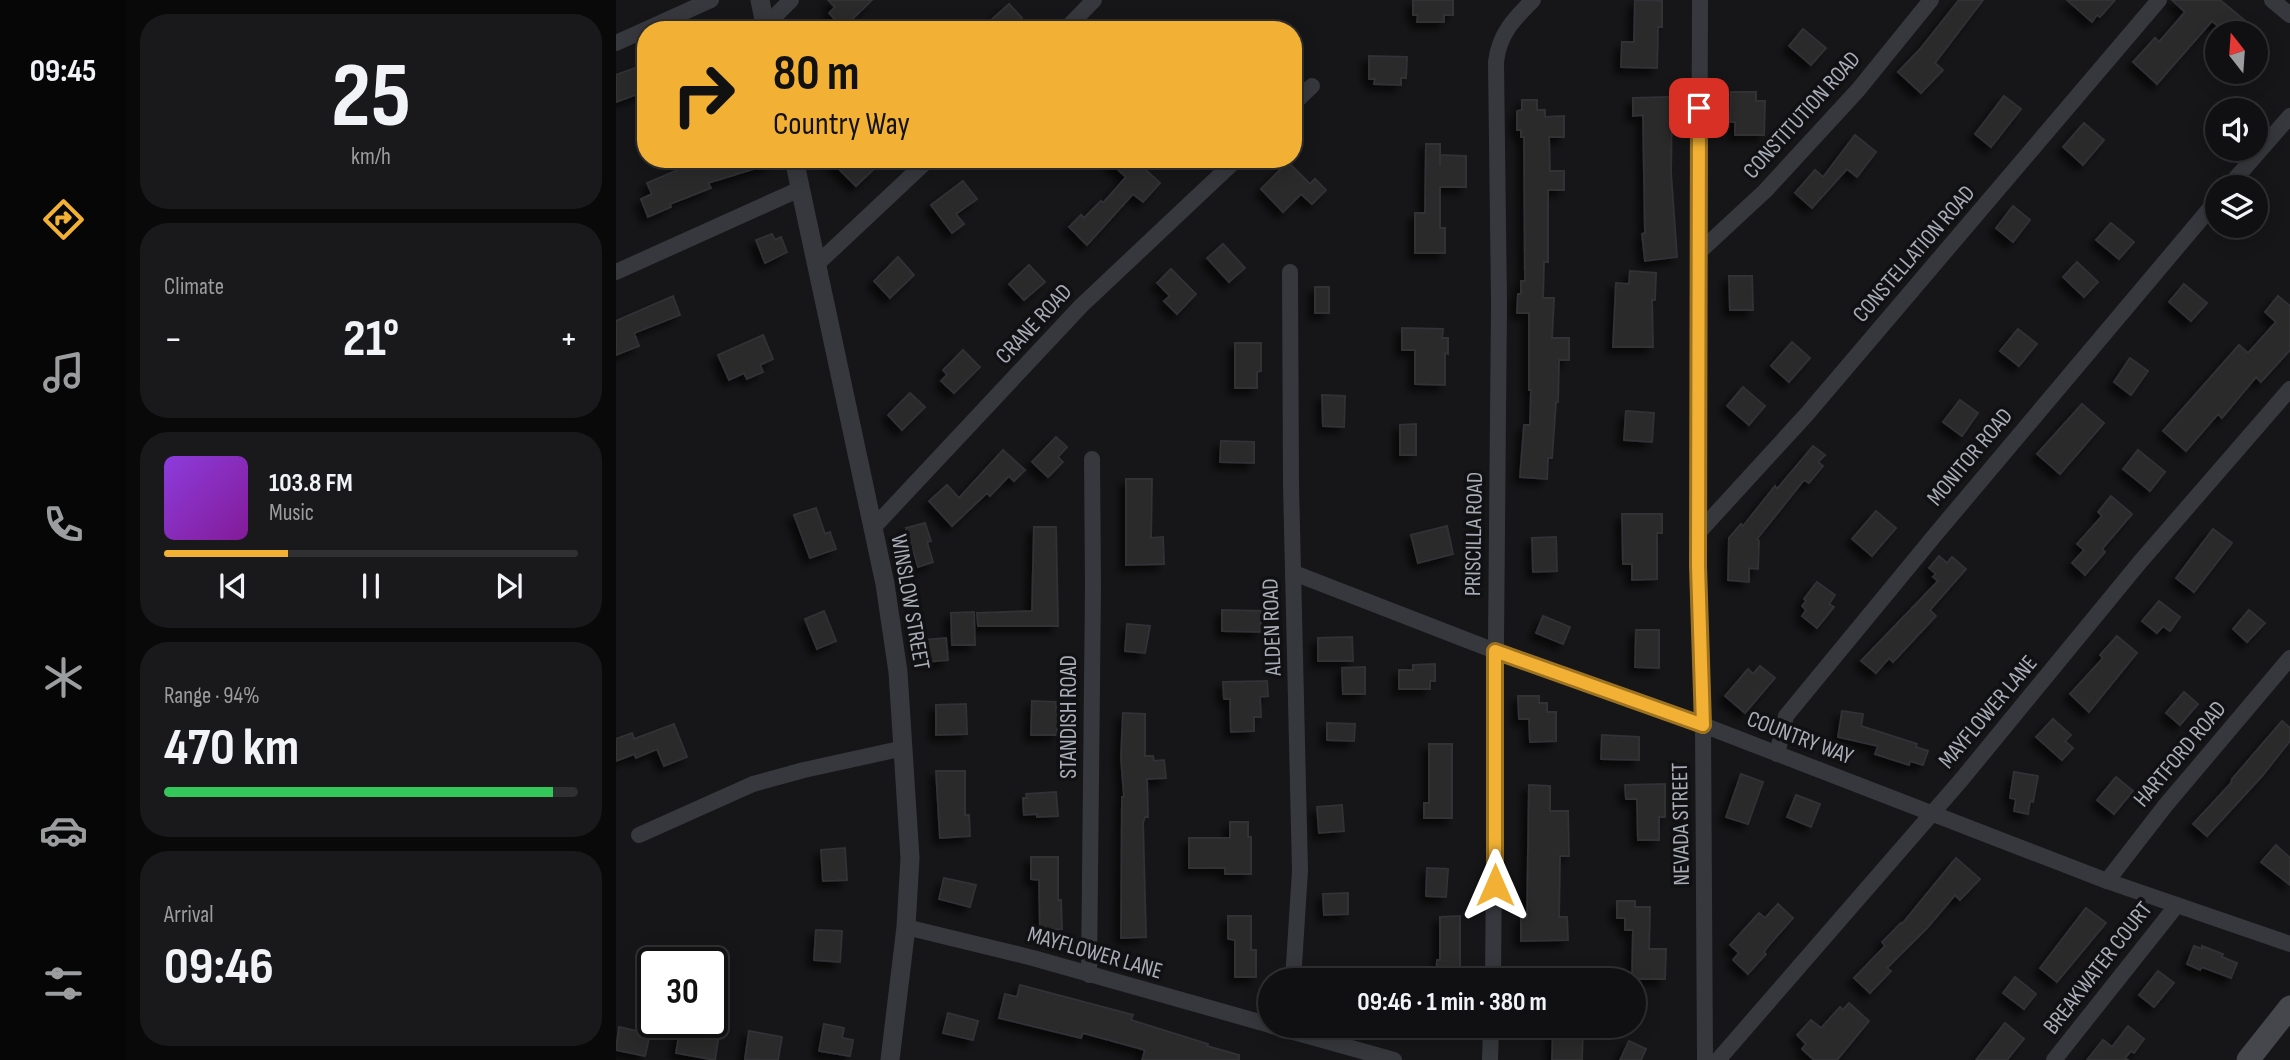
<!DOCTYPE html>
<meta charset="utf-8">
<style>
:root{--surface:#101012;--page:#19191b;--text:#f1f3f6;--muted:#9c9d9f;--line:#303032;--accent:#f2b134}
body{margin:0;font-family:"Sofia Sans Condensed",sans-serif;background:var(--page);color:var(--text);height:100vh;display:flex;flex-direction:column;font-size:26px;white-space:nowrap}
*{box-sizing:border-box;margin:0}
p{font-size:23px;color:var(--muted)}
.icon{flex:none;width:38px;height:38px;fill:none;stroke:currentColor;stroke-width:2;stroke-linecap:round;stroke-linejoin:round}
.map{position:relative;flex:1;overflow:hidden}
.drawer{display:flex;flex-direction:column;gap:14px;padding:14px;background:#09090a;width:490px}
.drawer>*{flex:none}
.hud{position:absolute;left:21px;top:21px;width:665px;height:147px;border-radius:28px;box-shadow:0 4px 18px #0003,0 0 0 2px var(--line);background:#f2b134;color:#111;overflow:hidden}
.needle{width:46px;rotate:343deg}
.fabs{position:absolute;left:1589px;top:21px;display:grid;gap:14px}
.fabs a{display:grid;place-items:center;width:63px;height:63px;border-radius:50%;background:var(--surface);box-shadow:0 4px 18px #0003,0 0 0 2px var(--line);font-size:35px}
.speed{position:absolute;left:21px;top:947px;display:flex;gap:14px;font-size:35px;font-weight:700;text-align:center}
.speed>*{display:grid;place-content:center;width:91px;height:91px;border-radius:50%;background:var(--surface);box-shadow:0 4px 18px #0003,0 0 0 2px var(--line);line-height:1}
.speed .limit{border:4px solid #111;border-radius:10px;background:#fff;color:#111}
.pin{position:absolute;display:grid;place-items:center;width:60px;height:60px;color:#fff;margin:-30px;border-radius:14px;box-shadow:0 4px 10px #0006}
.me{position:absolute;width:77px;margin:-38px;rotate:0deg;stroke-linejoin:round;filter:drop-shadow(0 0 5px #0008)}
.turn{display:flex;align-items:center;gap:24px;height:147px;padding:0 21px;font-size:32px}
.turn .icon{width:91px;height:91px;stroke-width:2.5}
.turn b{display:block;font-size:49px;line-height:60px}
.big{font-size:52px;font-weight:700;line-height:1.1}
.drawer .widget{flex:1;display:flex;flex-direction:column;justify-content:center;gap:10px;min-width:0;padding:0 24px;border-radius:28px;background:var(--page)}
.drawer .dial{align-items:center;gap:0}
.dial b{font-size:91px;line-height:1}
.song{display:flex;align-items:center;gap:21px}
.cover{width:84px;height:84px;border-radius:10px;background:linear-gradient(135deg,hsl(270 70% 55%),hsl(290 70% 35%))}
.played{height:7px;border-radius:4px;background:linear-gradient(90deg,var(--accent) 30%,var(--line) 30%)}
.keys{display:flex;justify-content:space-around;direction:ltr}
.heat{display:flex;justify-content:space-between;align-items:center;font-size:38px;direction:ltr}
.charge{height:10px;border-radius:5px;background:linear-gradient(90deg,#34c759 94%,var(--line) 0)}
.trip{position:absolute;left:642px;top:968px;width:388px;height:70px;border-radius:35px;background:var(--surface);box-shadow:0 4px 18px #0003,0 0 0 2px var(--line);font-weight:700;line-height:70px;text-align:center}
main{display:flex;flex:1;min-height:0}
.dock{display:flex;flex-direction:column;width:126px;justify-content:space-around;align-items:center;background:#060607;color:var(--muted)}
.dock .icon{width:49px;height:49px}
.dock .selected{color:var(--accent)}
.dock b{font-size:32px;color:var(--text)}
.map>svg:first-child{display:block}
.building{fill:#29292c;stroke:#303034;stroke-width:2;filter:url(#shadow)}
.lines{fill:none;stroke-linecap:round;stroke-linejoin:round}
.minor{stroke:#37383d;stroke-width:16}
.tertiary{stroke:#37383d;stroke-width:19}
.secondary{stroke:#45474d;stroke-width:23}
.route-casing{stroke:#9d7322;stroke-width:18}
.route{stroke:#f2b134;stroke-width:12}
.labels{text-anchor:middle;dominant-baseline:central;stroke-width:7;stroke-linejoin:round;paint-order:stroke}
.street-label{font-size:23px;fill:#a8adb8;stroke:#111113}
</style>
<main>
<nav class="dock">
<b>09:45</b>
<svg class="icon selected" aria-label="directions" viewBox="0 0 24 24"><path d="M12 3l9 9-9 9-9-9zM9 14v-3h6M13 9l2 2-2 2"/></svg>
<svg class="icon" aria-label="music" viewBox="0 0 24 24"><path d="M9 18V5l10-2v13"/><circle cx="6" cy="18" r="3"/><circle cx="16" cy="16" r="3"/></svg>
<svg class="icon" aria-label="phone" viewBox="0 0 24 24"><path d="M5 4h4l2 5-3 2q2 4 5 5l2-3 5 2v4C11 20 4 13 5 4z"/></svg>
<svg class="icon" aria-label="climate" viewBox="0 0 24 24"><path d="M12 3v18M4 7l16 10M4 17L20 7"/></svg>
<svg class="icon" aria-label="car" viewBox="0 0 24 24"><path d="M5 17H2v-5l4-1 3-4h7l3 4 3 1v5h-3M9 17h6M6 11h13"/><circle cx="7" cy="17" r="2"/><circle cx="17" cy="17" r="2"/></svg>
<svg class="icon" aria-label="filters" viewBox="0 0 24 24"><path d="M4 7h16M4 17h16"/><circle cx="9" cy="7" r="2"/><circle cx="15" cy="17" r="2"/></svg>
</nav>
<section class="drawer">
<div class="widget dial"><b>25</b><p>km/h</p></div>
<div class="widget"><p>Climate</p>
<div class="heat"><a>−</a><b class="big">21°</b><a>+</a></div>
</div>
<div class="widget">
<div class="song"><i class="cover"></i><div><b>103.8 FM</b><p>Music</p></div></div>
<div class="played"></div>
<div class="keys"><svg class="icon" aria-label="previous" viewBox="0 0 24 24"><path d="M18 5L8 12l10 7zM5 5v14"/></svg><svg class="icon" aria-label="pause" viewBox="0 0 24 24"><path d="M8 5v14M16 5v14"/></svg><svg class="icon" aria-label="next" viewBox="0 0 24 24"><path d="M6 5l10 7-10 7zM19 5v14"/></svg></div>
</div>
<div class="widget"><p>Range · 94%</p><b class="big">470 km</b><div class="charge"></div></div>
<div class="widget"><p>Arrival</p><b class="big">09:46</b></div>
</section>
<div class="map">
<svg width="1674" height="1060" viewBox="0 0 1674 1060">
<defs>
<filter id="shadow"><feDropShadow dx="-6" dy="6" stdDeviation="3.5" flood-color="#0009"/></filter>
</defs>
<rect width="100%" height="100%" fill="#161618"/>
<!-- building -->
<g class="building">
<polygon points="212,0 256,0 227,28 213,13 219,7"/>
<polygon points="797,0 837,0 837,15 828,15 828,22 801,22 802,15 797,15"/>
<polygon points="1019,0 1046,1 1046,27 1042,27 1041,68 1005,67 1006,42 1018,42"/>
<polygon points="1343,0 1367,0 1319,63 1327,70 1305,93 1282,72 1304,49"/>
<polygon points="1451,0 1499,0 1484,17 1481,15 1476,22"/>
<polygon points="1556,0 1604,0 1644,33 1610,33 1596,21 1541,84 1517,62 1539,38 1543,42 1569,12"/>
<polygon points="393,4 406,18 393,30 364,30"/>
<polygon points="1187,29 1210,48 1195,65 1173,46"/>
<polygon points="753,56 791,57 790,78 785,78 785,85 758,84 759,79 753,79"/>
<polygon points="30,64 30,91 0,102 0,75"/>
<polygon points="1115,92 1140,92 1140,101 1149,101 1148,135 1119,135 1119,122 1114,122"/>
<polygon points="1388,96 1405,109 1375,147 1359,134"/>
<polygon points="1053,97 1056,99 1055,173 1061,257 1029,261 1026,234 1029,233 1027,115 1017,116 1017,98"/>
<polygon points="906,100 921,100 921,110 929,110 929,117 948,116 948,137 933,137 934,171 948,171 948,190 932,190 932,262 928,262 927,298 938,298 936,338 953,338 953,360 943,360 942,402 940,402 936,458 932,458 931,479 904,477 908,425 914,425 915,390 913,390 913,313 901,313 902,294 905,294 905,281 909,281 908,137 905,137 905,130 901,130 901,111 906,110"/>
<polygon points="1468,123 1488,140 1467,165 1447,147"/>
<polygon points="1239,135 1260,152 1241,177 1231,169 1196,208 1179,193 1199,170 1207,177"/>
<polygon points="810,144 824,144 824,166 824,155 850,156 850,187 824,187 824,228 829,228 829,253 799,253 799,213 809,213"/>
<polygon points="88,159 157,159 157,163 92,183 95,188 54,204 55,207 32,217 25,199 36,194 31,183"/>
<polygon points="213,159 251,159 259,168 240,186"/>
<polygon points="490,159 518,159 544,183 527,202 517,194 471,245 453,227 465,215 468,218 485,201 487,203 510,177"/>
<polygon points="672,162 694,184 699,179 710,190 696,204 685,194 667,212 645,189"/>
<polygon points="347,181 361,199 340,214 348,224 336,233 315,205"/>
<polygon points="1397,206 1414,220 1397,242 1380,228"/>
<polygon points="1495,223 1518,242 1503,259 1480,240"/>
<polygon points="156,234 159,240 165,237 171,252 149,263 140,240"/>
<polygon points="607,244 629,268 613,282 591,258"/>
<polygon points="282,257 298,275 274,298 258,281"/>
<polygon points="1461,262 1482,282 1468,297 1447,277"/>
<polygon points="413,265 429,282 408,300 393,284"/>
<polygon points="555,269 580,294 561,314 548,301 554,296 541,283"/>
<polygon points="1014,271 1040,273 1039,300 1036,300 1037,347 997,347 1000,283 1013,284"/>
<polygon points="1113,276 1136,276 1137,310 1114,310"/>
<polygon points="1568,284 1591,303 1575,321 1553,302"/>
<rect x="699" y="287" width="14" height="26"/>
<polygon points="57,296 64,315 18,333 23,346 0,355 0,321"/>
<polygon points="1662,296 1674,306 1674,350 1645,382 1640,377 1606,418 1602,414 1570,451 1547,431 1623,345 1632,353 1660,322 1649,312"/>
<polygon points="786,328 827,329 826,338 832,338 832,354 829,353 829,385 799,384 799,350 786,350"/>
<polygon points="1402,329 1421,344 1403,366 1384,351"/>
<polygon points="147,335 157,359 144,365 147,372 131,379 128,373 113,380 102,355"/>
<polygon points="1176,342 1194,358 1173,382 1155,366"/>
<polygon points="619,343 645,343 645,371 641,372 641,388 619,388"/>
<polygon points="347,350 364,367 338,393 325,381 331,375 327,370"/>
<polygon points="1514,358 1532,371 1515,395 1498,382"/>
<polygon points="1127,387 1149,406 1133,425 1111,406"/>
<polygon points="294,393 309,407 286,430 272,415"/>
<polygon points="706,395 729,396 728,427 707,426"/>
<polygon points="1344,400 1362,413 1346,436 1327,422"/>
<polygon points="1466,404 1488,423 1444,474 1421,454"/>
<polygon points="1010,411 1038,413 1036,442 1008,440"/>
<polygon points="800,424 800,455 784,455 784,425"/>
<polygon points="440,437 451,447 442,457 447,462 432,477 416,462"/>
<polygon points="605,441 638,442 638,463 604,462"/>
<polygon points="1197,446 1209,455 1202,462 1207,466 1193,483 1188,480 1141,539 1143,541 1142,569 1133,568 1133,582 1112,580 1113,538 1125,524 1127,526 1159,486 1161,489"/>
<polygon points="387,450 409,470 398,481 393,476 374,496 371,493 336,526 313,501 331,485 343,498"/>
<polygon points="1522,450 1549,472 1534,491 1507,469"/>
<polygon points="510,479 536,479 535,538 547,537 548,564 510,565"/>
<polygon points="1495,496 1516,514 1486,549 1489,552 1469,575 1456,563 1468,550 1461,544 1486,516 1482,512"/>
<polygon points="200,508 209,534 214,532 220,549 194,558 178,515"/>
<polygon points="1260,511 1280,528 1256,556 1236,539"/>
<polygon points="1006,514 1046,514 1046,533 1041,533 1041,579 1016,580 1016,564 1007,564"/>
<polygon points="309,523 315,541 311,542 317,562 302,567 290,528"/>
<polygon points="831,526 837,554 802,563 795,535"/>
<polygon points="418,527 440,527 442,626 362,626 361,613 416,611"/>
<polygon points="1597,529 1616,543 1578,592 1560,578"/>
<polygon points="940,537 941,571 917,572 916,538"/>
<polygon points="1323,556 1331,563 1336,557 1350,569 1314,610 1320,616 1277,662 1273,658 1260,673 1245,661 1322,581 1317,577 1320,574 1313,568"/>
<polygon points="1201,582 1219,595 1213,604 1218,607 1201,628 1186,616 1190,610 1186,606 1190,601 1188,599"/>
<polygon points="1543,601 1564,617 1554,631 1547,626 1541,633 1526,621"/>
<polygon points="606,610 645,611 645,632 606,631"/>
<polygon points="1633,610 1649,623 1631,642 1617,629"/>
<polygon points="208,611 220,641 201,649 189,619"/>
<polygon points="358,612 359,645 336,645 335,613"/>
<polygon points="927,616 954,627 947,644 920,633"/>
<polygon points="511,624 534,626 529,653 509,651"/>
<polygon points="1020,630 1043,630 1043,668 1019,667"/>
<polygon points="1501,636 1521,653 1473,712 1454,694 1487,658 1484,655"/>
<polygon points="736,637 737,661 702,661 702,638"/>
<polygon points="330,638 332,660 310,662 308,640"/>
<polygon points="819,664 819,681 814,681 814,689 783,689 783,670 797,670 797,665"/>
<polygon points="1144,666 1159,678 1129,713 1109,696 1132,669 1137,674"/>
<polygon points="749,667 749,694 727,694 726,668"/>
<polygon points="651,681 652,696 644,697 645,717 638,717 638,731 615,732 614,699 608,699 607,682"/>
<polygon points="1568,692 1582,704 1564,725 1550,713"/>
<polygon points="902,696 923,696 923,703 931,703 931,712 940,712 940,741 914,742 913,719 903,719"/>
<polygon points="416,701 440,702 440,710 445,710 444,729 441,729 440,735 415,735"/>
<polygon points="350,704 351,734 320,735 320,705"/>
<polygon points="1226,711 1247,714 1245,726 1301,744 1300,747 1312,751 1307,765 1294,761 1293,765 1259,754 1262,746 1222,737"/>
<polygon points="507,713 529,714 529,756 537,756 538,761 548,760 550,778 531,779 532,817 529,817 527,823 530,937 505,938 506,797 508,797 505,758"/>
<polygon points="1437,719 1455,735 1449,741 1457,748 1446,760 1420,737"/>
<polygon points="1666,721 1674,728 1674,741 1647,775 1591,836 1577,824 1615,783 1616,779"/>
<polygon points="711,723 739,724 738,741 711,740"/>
<polygon points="58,724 71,757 48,766 41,749 20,758 18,754 0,761 0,739 16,733 18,739"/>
<polygon points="986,735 1023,737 1023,760 985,759"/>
<polygon points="813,744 836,744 836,818 808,818 808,803 813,803"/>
<polygon points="320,771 349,771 349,815 353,815 354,836 324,838"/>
<polygon points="1398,772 1422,776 1417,802 1414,801 1412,814 1398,811 1400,799 1394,798"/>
<polygon points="1125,774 1147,782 1132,824 1110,817"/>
<polygon points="1500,777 1517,791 1498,814 1481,800"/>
<polygon points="1049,784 1049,817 1043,817 1043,840 1022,840 1021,799 1010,799 1009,785"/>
<polygon points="913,785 934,786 934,811 952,811 953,856 944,856 943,917 951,917 952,940 905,941 905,918 911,918"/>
<polygon points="440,792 442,816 421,817 421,814 408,815 407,798 411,798 410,794"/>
<polygon points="1180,795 1204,804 1195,827 1171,817"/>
<polygon points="726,805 728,831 703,833 701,807"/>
<polygon points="614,822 632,822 632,837 635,837 635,874 609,874 609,868 573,868 573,838 614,838"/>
<polygon points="1660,845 1674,858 1674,885 1645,862"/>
<polygon points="229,848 231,880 207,881 205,850"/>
<polygon points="415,857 442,857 442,900 445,900 446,929 424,930 423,880 415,879"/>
<polygon points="1340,858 1364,879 1344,900 1339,895 1312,927 1271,968 1275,971 1254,993 1238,978 1269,946 1266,942 1285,923 1286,924"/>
<polygon points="811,868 832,869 830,897 810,896"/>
<polygon points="328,878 360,885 354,907 323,899"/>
<polygon points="732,893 732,914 708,915 707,894"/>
<polygon points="1001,901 1019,901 1019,907 1034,907 1033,949 1050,949 1049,979 1016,979 1017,930 1009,930 1009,918 1001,918"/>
<polygon points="1162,904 1177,918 1153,945 1148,952 1150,954 1132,974 1117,960 1123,953 1114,945 1143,913 1149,918"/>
<polygon points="1470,908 1490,923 1441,982 1424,968"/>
<polygon points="612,916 635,916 635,950 640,950 640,977 619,977 619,940 612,939"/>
<polygon points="844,916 844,973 841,973 840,980 820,980 821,960 824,960 824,917"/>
<polygon points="200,930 226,931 224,962 198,960"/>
<polygon points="1578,946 1586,949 1586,946 1607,954 1606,957 1621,963 1615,978 1586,967 1584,970 1571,964"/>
<polygon points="1542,971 1558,983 1538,1007 1523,995"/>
<polygon points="1399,977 1420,994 1408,1009 1387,993"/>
<polygon points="404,985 517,1015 515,1020 592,1044 591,1046 623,1055 623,1060 526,1060 529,1050 467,1033 465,1038 383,1018 389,994 401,997"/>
<polygon points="1233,1003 1253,1021 1221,1060 1198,1060 1186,1049 1190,1044 1181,1035 1195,1020 1205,1028 1224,1007 1227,1010"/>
<polygon points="332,1013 362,1021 357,1040 327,1033"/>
<polygon points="65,1022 105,1022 99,1060 60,1053"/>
<polygon points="1389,1023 1408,1039 1391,1060 1360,1060"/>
<polygon points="208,1024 228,1028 226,1038 237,1040 234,1056 203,1051"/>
<polygon points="937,1026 967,1026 966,1060 936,1060"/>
<polygon points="1512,1026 1528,1039 1518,1053 1515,1051 1509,1058 1512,1060 1471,1060 1487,1040 1496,1047"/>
<polygon points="3,1027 34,1034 29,1056 0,1050"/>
<polygon points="133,1031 166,1037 162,1060 129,1059"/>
<polygon points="1013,1041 1030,1049 1025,1060 1004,1060"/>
</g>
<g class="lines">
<!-- minor -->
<g class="minor">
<polyline points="1084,0 1082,566 1087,725 1089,1060"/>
<polyline points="1656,0 1674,15"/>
<polyline points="150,25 175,0"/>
<polyline points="449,30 478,0"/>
<polyline points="0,43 95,0"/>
<polyline points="677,104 696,86"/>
<polyline points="1612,187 1674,116"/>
<polyline points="1082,253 1149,191 1242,90 1315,0"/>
<polyline points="200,265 313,159"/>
<polyline points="0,272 184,189"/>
<polyline points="674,272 675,485 684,871 677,980"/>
<polyline points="257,528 465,306 621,159"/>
<polyline points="1082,533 1191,414 1543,0"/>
<polyline points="678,573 879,651 1087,725 1491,881 1674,944"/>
<polyline points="1161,754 1170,716 1319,535 1601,200"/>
<polyline points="23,835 137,784 188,770 288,748"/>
<polyline points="1491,881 1549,806 1674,658"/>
<polyline points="290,927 417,958 654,1025"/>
<polyline points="473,975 477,586 476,459"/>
<path d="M877,980L883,303L880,62C883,34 898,19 917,0"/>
<polyline points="656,1026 778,1060"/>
<polyline points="874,1060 875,1026"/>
<polyline points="1102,1060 1346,779 1524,562 1674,389"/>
<polyline points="1438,1060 1561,905"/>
</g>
<!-- tertiary -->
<g class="tertiary">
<polyline points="144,0 150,30"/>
<polyline points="178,159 269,584 282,672 294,858 290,927 274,1060"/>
</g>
<!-- secondary -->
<polyline class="secondary" points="1632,1060 1674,1007"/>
</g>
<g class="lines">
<defs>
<polyline id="route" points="879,885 879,651 1087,725 1082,566 1083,108"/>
</defs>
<!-- route casing -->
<use href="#route" class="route-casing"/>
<!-- route -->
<use href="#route" class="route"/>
</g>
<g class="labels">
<!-- street labels -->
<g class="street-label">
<text transform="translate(1186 115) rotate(-48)">CONSTITUTION ROAD</text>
<text transform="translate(1298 254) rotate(-49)">CONSTELLATION ROAD</text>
<text transform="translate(418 324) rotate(-47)">CRANE ROAD</text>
<text transform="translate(1354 457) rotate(-50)">MONITOR ROAD</text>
<text transform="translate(858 534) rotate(-89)">PRISCILLA ROAD</text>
<text transform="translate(294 602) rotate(80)">WINSLOW STREET</text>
<text transform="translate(656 627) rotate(-92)">ALDEN ROAD</text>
<text transform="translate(1372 712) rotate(-50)">MAYFLOWER LANE</text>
<text transform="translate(453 717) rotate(-90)">STANDISH ROAD</text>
<text transform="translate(1184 738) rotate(21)">COUNTRY WAY</text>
<text transform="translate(1564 754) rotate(-50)">HARTFORD ROAD</text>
<text transform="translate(1065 824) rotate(-91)">NEVADA STREET</text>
<text transform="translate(479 953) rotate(16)">MAYFLOWER LANE</text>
<text transform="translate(1482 968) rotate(-52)">BREAKWATER COURT</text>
</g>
</g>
</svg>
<div class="fabs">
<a><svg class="needle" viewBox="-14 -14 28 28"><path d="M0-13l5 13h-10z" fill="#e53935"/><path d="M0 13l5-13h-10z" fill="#9c9d9f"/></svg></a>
<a><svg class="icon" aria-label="sound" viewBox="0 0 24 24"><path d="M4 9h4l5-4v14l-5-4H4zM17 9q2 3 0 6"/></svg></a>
<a><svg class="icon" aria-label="layers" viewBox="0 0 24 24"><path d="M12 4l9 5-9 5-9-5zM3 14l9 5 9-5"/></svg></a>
</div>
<div class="speed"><div class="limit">30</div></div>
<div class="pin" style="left:1083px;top:108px;background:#d93025"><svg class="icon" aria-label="arrive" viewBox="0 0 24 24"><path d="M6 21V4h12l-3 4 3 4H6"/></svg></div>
<svg class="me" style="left:879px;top:885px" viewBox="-20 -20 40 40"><path d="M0-17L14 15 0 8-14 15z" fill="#f2b134" stroke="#fff" stroke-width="4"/></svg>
<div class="trip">09:46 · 1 min · 380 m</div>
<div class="hud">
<div class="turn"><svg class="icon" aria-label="right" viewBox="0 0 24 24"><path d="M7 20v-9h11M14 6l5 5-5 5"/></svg><div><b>80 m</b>Country Way</div></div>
</div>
</div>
</main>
